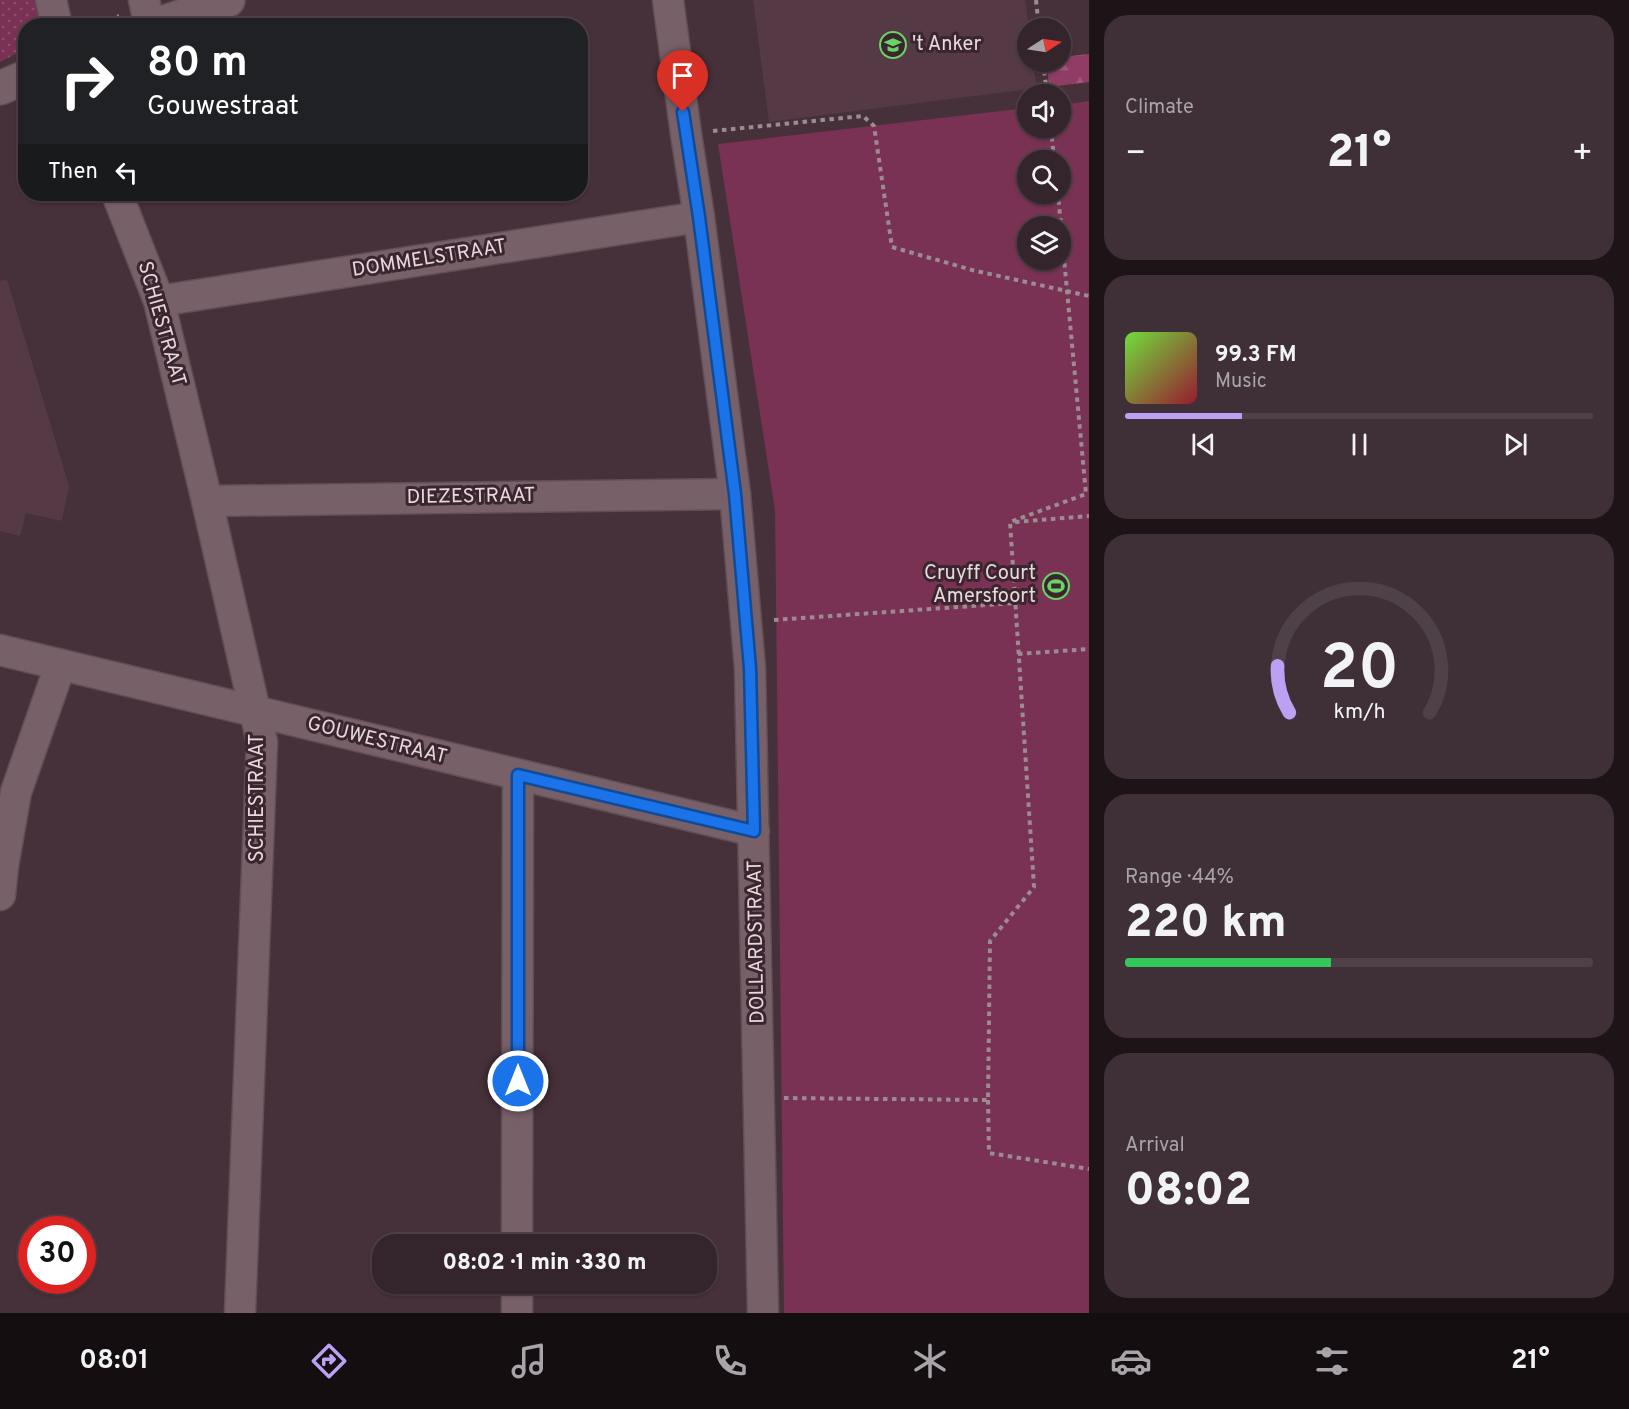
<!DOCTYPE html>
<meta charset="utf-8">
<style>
:root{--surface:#34242b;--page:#3f3037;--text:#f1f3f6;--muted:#a9a4a9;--line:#4e4147;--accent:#bca0f2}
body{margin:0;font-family:Overpass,sans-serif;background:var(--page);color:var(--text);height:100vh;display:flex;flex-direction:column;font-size:22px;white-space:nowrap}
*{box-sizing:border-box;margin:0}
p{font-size:20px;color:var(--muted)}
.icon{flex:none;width:33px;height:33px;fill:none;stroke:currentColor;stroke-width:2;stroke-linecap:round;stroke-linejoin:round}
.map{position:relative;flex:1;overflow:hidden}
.details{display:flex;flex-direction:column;gap:15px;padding:15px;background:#1d1418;width:540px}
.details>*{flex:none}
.banner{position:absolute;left:18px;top:18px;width:570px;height:183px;border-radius:24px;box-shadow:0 2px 4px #0004,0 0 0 2px var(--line);background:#202124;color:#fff;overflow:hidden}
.needle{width:39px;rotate:78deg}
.tools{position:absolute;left:1017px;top:18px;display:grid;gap:12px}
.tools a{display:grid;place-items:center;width:54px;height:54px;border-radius:50%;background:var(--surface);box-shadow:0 2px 4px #0004,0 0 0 2px var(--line);font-size:30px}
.speed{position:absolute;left:18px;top:1216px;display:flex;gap:12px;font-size:30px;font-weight:700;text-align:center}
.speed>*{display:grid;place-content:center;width:78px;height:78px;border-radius:50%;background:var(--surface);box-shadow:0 2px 4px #0004,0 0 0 2px var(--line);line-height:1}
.speed .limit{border:9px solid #d22;background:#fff;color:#111}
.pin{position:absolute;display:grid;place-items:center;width:51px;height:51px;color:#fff;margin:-62px -26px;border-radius:50% 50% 50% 0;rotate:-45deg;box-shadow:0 0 6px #0007}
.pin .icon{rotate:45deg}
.me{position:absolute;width:66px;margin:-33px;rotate:0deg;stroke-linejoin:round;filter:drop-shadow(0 0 4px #0008)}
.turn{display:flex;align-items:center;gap:21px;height:126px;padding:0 30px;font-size:27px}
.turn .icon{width:78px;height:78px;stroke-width:2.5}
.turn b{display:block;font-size:42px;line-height:51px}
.then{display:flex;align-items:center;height:57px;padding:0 30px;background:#0003;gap:12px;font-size:22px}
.big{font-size:45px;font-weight:800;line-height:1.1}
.details .card{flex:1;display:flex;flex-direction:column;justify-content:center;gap:9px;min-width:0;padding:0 21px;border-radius:24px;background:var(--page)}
.details .dial{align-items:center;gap:0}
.dial svg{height:156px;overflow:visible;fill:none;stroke:var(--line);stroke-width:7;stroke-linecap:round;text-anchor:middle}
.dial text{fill:var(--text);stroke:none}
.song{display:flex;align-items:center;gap:18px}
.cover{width:72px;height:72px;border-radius:9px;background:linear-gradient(135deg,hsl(100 70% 55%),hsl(350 70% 35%))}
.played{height:6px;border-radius:3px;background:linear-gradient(90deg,var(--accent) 25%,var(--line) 25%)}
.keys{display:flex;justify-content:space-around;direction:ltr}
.heat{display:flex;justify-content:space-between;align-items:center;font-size:33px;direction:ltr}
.charge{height:9px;border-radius:4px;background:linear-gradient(90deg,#34c759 44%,var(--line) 0)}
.trip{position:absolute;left:372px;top:1234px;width:345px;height:60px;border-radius:24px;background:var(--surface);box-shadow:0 2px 4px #0004,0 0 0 2px var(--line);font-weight:800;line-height:60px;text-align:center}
.dock{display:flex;height:96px;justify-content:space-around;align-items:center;background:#150e11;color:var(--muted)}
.dock .icon{width:42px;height:42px}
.dock .selected{color:var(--accent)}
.dock b{font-size:27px;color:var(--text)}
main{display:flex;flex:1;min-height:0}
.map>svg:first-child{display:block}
.built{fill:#553945}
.forest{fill:url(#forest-firs)}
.park{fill:url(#park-dots)}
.garden{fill:#793253;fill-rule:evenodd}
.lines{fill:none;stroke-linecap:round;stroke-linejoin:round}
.street-casing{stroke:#5f4e55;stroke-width:33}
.secondary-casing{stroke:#5f4e55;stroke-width:36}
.path{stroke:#9d8b92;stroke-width:4;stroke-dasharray:4.5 4.5;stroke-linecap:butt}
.street{stroke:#786069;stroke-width:30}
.secondary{stroke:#786069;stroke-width:33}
.route-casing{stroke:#114b97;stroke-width:15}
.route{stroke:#1a73e8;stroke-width:10}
.labels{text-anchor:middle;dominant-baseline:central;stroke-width:6;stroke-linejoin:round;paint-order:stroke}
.poi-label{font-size:20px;fill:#e6d8dd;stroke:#3b262f;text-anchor:start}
.street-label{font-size:20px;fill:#e6d8dd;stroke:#3b262f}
</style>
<main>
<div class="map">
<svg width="1089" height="1313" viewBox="0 0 1089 1313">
<defs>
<pattern id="forest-firs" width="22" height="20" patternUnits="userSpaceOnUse" patternTransform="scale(1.5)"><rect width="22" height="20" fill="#913c65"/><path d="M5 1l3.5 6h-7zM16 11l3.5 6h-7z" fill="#a0577b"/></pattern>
<pattern id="park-dots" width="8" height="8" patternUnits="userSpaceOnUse" patternTransform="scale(1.5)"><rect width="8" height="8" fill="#793253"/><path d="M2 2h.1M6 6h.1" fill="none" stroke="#8c4f6b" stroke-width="1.8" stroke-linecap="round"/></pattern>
</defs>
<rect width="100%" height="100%" fill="#463039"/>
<!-- built -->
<g class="built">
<polygon points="753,0 1025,0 1029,28 1028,28 1028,62 1033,62 1037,88 769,122"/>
<polygon points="7,279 69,486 62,521 26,513 20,536 0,531 0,281"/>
</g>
<!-- forest -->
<polygon class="forest" points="1089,54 1089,82 1049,87 1047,62 1060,62 1061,57"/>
<!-- park -->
<polygon class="park" points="0,0 36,0 42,23 42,25 26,26 25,49 0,62"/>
<!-- garden -->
<path class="garden" d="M1089,101V1313H784L775,510L718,144L1027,108L1028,128H1060L1061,105ZM1028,160H1060V194H1028ZM1028,226H1060V260H1028Z"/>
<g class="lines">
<defs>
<g id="street">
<polyline points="51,0 57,26"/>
<polyline points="144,0 150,26"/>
<polyline points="668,0 686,134 699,217 735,494 750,668 763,1313"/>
<polyline points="117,194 159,301 207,501 262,742 240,1313"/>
<polyline points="159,301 699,217"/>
<polyline points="207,501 735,494"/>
<polyline points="0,650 754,831"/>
<polyline points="0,895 3,866 16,792 60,666"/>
<polyline points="517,1245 518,775"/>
<polyline points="517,1313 517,1284"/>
</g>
<g id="secondary">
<polyline points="154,26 228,0"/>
<polyline points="0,88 26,77"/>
</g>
</defs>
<!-- street casing -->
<use href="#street" class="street-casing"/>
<!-- secondary casing -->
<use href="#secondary" class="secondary-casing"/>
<!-- path -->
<g class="path">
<polyline points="1036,0 1039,28"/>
<polyline points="92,26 119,16"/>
<polyline points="1043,62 1047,94"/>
<polyline points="1051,128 1054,160"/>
<polyline points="713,131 863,116 874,126 892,247 972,270 1089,296"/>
<polyline points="1015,522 1089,516"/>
<polyline points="774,620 1015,603"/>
<polyline points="1018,654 1089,649"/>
<polyline points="784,1098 988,1100 990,941 1034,887 1010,522 1086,494 1058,194"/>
<polyline points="988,1100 989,1153 1089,1169"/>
</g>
<!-- street -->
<use href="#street" class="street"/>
<!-- secondary -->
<use href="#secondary" class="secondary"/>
</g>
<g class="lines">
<defs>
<polyline id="route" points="518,1081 518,775 754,831 750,668 735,494 699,217 683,112"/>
</defs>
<!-- route casing -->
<use href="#route" class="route-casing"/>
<!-- route -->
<use href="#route" class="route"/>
</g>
<!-- icons -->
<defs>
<symbol id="school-ring" viewBox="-11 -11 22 22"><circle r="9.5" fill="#3b262f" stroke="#69d465" stroke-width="1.5"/><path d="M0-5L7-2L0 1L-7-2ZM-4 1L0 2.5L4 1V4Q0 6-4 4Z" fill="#69d465"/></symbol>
<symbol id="stadium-ring" viewBox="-11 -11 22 22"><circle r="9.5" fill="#3b262f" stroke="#69d465" stroke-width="1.5"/><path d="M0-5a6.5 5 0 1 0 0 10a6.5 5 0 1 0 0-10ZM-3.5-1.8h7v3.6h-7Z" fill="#69d465"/></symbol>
</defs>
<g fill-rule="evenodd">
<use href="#school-ring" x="878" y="30" width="30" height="30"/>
<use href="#stadium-ring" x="1041" y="571" width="30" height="30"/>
</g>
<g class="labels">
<!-- poi labels -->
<g class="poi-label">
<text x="912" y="45">'t Anker</text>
<text x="1036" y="574" text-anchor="end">Cruyff Court<tspan x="1036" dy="23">Amersfoort</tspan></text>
</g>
<!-- street labels -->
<g class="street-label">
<text transform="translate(429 259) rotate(-9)">DOMMELSTRAAT</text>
<text transform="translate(161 324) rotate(74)">SCHIESTRAAT</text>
<text transform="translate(471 497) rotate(-1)">DIEZESTRAAT</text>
<text transform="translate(377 741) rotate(14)">GOUWESTRAAT</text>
<text transform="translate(258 798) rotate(-90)">SCHIESTRAAT</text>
<text transform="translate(757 942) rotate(-91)">DOLLARDSTRAAT</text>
</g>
</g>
</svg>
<div class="tools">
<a><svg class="needle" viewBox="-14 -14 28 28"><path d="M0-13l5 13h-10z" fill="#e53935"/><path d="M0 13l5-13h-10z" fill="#a9a4a9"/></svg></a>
<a><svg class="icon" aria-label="sound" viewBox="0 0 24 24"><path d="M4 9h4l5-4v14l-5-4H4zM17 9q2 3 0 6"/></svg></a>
<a><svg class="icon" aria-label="search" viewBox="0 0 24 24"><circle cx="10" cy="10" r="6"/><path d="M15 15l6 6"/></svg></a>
<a><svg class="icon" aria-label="layers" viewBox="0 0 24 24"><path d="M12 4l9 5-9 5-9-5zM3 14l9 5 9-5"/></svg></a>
</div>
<div class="speed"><div class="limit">30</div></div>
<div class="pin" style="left:683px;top:112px;background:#d93025"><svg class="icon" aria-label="arrive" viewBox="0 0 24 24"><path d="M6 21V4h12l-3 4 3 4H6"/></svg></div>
<svg class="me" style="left:518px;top:1081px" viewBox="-20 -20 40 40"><circle r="17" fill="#1a73e8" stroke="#fff" stroke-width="3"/><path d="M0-11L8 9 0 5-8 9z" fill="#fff"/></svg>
<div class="trip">08:02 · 1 min · 330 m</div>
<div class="banner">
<div class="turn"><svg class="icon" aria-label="right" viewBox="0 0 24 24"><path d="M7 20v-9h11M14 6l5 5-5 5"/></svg><div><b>80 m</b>Gouwestraat</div></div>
<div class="then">Then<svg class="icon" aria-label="left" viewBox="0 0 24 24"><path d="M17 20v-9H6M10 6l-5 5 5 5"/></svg></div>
</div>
</div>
<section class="details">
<div class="card"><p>Climate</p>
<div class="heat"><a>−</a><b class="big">21°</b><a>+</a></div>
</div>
<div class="card">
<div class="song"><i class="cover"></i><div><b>99.3 FM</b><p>Music</p></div></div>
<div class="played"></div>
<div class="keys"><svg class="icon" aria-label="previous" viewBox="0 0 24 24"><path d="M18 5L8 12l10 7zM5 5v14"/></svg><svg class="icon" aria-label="pause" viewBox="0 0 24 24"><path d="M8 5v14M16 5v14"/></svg><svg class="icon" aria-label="next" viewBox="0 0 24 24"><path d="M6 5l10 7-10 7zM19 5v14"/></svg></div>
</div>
<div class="card dial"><svg viewBox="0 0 100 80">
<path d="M14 69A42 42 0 1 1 86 69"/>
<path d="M14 69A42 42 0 0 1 8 45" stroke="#bca0f2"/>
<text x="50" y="56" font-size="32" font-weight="700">20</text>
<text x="50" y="72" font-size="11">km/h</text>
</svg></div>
<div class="card"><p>Range · 44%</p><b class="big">220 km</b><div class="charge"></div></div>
<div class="card"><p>Arrival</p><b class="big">08:02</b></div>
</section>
</main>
<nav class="dock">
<b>08:01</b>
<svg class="icon selected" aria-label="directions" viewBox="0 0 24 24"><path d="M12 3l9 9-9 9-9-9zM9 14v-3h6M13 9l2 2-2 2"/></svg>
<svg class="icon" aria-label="music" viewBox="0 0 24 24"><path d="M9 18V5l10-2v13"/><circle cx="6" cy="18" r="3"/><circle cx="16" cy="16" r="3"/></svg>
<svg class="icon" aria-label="phone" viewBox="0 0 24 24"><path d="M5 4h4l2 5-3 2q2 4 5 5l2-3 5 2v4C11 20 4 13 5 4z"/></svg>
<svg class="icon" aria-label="climate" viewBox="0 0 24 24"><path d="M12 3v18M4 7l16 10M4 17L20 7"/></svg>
<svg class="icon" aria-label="car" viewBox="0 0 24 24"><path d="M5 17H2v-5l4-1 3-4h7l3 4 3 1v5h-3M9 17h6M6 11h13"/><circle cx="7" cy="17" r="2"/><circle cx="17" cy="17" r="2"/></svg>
<svg class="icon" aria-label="filters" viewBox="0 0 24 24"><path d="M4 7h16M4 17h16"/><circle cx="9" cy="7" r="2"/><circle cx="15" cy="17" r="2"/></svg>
<b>21°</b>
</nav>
